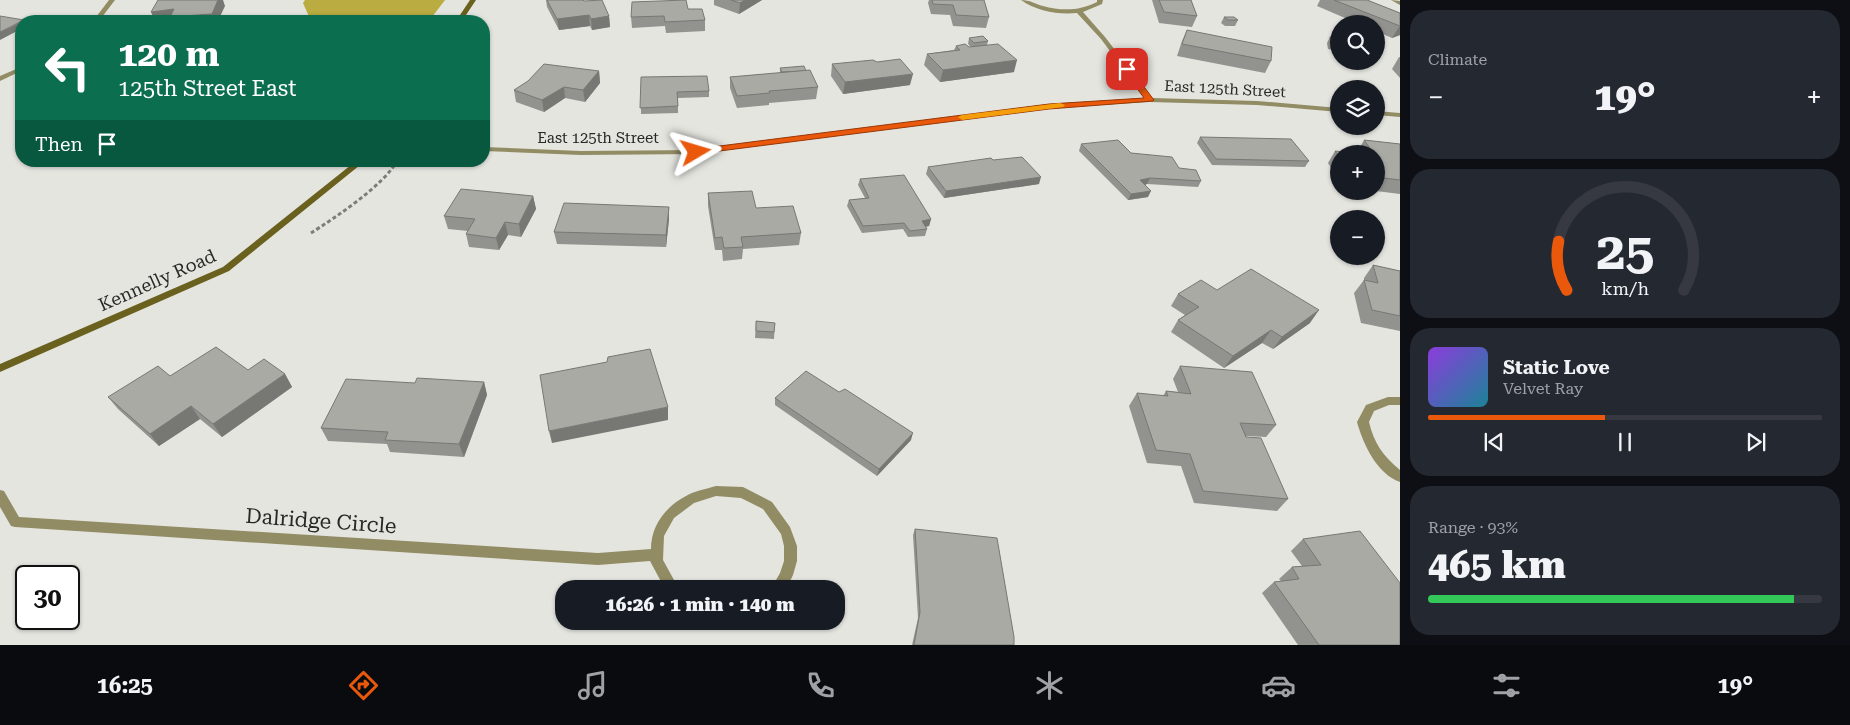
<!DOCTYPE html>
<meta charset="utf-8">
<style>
:root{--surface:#171b24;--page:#242831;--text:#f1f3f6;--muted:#9ea1a6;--line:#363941;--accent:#ea580c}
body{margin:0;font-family:"Roboto Serif",serif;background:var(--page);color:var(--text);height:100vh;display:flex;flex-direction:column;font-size:19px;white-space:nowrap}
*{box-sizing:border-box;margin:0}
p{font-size:16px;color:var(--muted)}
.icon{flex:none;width:28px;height:28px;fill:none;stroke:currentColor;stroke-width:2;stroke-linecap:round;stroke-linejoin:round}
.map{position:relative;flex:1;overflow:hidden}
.details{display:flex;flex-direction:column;gap:10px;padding:10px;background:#0d0f14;width:450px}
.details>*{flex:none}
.guide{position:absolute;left:15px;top:15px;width:475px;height:152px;border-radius:20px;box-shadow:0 1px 4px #0004;background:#0b6e4f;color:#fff;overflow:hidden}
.controls{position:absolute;left:1330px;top:15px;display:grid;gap:10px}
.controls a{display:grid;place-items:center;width:55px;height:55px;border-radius:50%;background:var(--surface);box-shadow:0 1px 4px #0004;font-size:25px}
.speed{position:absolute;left:15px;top:565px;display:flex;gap:10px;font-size:25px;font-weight:700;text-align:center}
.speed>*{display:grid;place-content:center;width:65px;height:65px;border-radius:50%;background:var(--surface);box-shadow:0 1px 4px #0004;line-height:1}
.speed .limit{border:2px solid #111;border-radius:8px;background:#fff;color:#111}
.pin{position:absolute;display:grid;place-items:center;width:42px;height:42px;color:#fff;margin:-21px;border-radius:10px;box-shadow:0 2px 8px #0006}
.me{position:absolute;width:55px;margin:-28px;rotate:83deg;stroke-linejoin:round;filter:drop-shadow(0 0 4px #0008)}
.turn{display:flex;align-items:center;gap:18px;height:105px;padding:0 20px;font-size:22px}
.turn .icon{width:65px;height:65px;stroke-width:2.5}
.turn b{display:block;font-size:35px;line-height:42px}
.then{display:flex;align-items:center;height:48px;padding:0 20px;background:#0003;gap:10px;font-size:19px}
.big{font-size:38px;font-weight:800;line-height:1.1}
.details .tile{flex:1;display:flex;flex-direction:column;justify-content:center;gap:8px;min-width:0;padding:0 18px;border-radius:20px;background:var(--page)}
.details .dial{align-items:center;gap:0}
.dial svg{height:130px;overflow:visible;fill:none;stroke:var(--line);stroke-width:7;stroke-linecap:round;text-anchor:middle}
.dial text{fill:var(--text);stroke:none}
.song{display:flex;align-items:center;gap:15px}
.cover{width:60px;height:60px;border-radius:8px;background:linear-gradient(135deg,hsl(270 70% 55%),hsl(190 70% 35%))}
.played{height:5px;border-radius:2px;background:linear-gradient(90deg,var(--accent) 45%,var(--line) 45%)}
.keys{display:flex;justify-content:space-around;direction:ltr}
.heat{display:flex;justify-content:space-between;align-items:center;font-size:28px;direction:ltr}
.charge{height:8px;border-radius:4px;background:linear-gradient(90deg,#34c759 93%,var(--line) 0)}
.trip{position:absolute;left:555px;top:580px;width:290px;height:50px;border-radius:20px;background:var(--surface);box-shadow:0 1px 4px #0004;font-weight:800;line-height:50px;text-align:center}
.dock{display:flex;height:80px;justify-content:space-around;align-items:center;background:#090b0e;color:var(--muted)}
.dock .icon{width:35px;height:35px}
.dock .on{color:var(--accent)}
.dock b{font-size:22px;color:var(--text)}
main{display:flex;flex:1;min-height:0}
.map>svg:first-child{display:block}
.water{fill:#baac40}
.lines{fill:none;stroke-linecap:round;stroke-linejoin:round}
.path{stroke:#7d7d7a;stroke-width:3;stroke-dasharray:4 2.5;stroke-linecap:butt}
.street{fill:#918c63;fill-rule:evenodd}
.secondary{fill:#6a611e;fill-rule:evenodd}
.wall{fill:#92928e}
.shaded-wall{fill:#777774}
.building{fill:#aaaaa5;stroke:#777774}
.route{fill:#ea580c;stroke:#983908}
.slow{fill:#f59e0b}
.labels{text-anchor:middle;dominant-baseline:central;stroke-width:4.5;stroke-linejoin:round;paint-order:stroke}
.far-street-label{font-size:15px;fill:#282826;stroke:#e5e5e0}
.street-label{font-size:18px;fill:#282826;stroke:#e5e5e0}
.near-street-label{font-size:21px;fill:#282826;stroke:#e5e5e0}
</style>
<main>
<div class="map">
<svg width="1400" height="645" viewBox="0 0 1400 645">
<rect width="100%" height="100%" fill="#e5e5e0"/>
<!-- water -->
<polygon class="water" points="305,0 445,0 429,21 311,21 303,3"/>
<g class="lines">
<!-- path -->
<path class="path" d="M311,233C336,217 383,186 397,161"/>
<!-- street -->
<g class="street">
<polygon points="109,0 115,0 99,21 93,21"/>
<path d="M1021,0C1030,0 1035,4 1043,6C1061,11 1080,11 1097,2V0H1103L1102,4L1083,12L1105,37L1152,98L1257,101L1339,108V112L1257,105L1150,102L1049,108L696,154L581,155L484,151V147L581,151L696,150L1049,104L1145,98L1101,39L1077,13C1059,15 1036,11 1021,0Z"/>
<polygon points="1391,0 1400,1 1400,5"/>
<polygon points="21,67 21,71 0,81 0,76"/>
<polygon points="1376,111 1400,113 1400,117 1376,115"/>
<path d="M1388,397H1400V405H1389L1374,411L1369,422C1374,443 1383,456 1400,470V482C1377,474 1363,444 1357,422L1366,405Z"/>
<path d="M716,486L743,487L772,502L790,527L797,546V561L793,575L786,589H771L780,573L784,561V546L781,534L763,509L741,498L716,496L694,503L674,518L664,536L663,560L679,589H665L650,561L598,565L15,527L11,526L0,507V490L4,491L19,517L598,553L651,549C651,526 665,507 686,496C694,491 706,489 716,486Z"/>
</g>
<!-- secondary -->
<g class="secondary">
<polygon points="470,0 476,0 462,21 456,21"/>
<polygon points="356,161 365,161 229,271 0,372 0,364 223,267"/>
</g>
</g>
<!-- wall -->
<g class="wall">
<polygon points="546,0 583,0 609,16 610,27 592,30 590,26 559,30 547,7"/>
<polygon points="714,0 762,0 739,14 714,5"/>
<polygon points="929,0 984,0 989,17 986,28 953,26 950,15 931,14 928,3"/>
<polygon points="1152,0 1191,0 1197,16 1192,27 1159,23"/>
<polygon points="1320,0 1367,0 1400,13 1400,35 1392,38 1376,31 1376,24 1359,24 1317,6"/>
<polygon points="688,9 705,20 705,31 666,33 665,26 632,28 631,17"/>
<polygon points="1224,17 1238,20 1235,26 1225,26 1221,23"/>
<polygon points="1187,30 1271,61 1265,73 1177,56 1182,41"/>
<polygon points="1330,37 1339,38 1339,51 1328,49 1327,43"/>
<polygon points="969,38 988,41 987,45 1014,72 940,82 924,65 927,54 954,50 956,46 971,47 968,44"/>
<polygon points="1399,57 1400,57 1400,78 1392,69"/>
<polygon points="832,64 910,85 843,94 831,76"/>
<polygon points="780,68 806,71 818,87 816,99 769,103 769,105 737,108 730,88 730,77 780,73"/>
<polygon points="599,71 600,83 585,102 565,98 544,112 516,102 514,90"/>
<polygon points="641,77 709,91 709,97 678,98 678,113 641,114"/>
<polygon points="1200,137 1309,161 1305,167 1212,165 1197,143"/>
<polygon points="1364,140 1400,144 1400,194 1376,191 1376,154 1339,154 1339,181 1328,163 1335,151 1357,153"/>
<polygon points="1081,144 1131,153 1179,168 1201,181 1198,187 1147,184 1145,185 1148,197 1128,200 1079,151"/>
<polygon points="993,160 1039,184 944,198 926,174 928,167"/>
<polygon points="860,179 931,219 929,226 925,227 927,229 925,236 908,237 903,229 862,233 847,206 849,200 865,198 858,185"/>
<polygon points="708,193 756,208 801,233 799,245 743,249 742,259 723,261 722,250 715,250 708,206"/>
<polygon points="533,196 536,209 521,237 508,235 499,250 469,247 466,234 468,231 448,229 444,216"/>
<polygon points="669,207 669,219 666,247 557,244 554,232"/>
<polygon points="1373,265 1400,271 1400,331 1361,323 1354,293 1364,280 1364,278"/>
<polygon points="1217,290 1310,323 1273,349 1262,343 1224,368 1171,332 1178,320 1185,315 1171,306 1178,294"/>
<polygon points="756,321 775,323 774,339 755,338"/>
<polygon points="1180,366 1276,425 1266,437 1246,436 1288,499 1277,511 1194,503 1181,466 1147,463 1129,406 1137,393 1163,396 1166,391 1178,392 1173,379"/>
<polygon points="248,370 285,374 292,387 222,437 200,419 159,446 118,409 108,397 170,376"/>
<polygon points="484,382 487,395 464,457 390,452 387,444 328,441 321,428 415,383"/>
<polygon points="775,398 911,440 877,476 775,405"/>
<polygon points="915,529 1014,645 912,645 918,618 913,535"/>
<polygon points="1303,539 1400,645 1298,645 1262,593 1274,582 1281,581 1279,579 1292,567 1302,566 1291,551"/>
</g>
<!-- shaded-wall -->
<g class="shaded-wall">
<polygon points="218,0 223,0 225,6 218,21 155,21 151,12"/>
<polygon points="745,0 762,0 739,14 740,3"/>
<polygon points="589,15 590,26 559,30 557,19"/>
<polygon points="609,16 610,27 592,30 591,19"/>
<polygon points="21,22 21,29 0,40 0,32"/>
<polygon points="1400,26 1400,35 1392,38 1399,27"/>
<polygon points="1017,60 1014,72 940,82 943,70"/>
<polygon points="599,71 600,83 585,102 583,90"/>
<polygon points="913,74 910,85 843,94 845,82"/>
<polygon points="564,87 565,98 544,112 542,100"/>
<polygon points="1041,177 1039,184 944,198 946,191"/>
<polygon points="1150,178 1147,184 1137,187 1140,180"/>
<polygon points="1151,191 1148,197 1128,200 1131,194"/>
<polygon points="533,196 536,209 521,237 519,224"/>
<polygon points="669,207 669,219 666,247 666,235"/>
<polygon points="931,219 929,226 920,228 922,221"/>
<polygon points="505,222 508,235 499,250 496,238"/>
<polygon points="1319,310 1310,323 1273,349 1282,337"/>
<polygon points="1271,330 1262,343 1224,368 1233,356"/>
<polygon points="285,374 292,387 222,437 213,424"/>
<polygon points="484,382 487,395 464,457 459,444"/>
<polygon points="191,406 200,419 159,446 150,434"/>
<polygon points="668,407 668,420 552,443 549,431"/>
<polygon points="913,433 911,440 877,476 879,469"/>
</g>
<!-- building -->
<g class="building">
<polygon points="158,0 218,0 212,14 170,17 174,9 151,12"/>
<polygon points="547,0 583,0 584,1 602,0 609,16 591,19 589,15 557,19"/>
<polygon points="686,0 688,9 702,9 705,20 665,22 664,16 631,17 632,2"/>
<polygon points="731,0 745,0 740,3"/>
<polygon points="932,0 984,0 989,17 956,15 953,5 933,4"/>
<polygon points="1159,0 1191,0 1197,16 1164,12"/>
<polygon points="1334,0 1367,0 1400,13 1400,26"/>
<polygon points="0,16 24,20 0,32"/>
<polygon points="1224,17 1234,17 1238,20 1228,20"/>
<polygon points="1187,30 1272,47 1271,61 1182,44"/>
<polygon points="983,36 988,41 974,43 969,38"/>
<polygon points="1330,37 1339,38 1339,44 1331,43"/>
<polygon points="965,44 969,47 998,44 1017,60 943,70 927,54 960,50 956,46"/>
<polygon points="900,59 913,74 845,82 832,64 873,60 877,62"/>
<polygon points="544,64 599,71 583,90 564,87 542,100 514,90 528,81"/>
<polygon points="804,66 806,71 782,72 780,68"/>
<polygon points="810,70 818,87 769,91 770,93 737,96 730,77"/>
<polygon points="707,76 709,91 677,92 678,106 640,108 641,77"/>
<polygon points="1200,137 1291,139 1309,161 1216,159"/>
<polygon points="1118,140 1131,153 1172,157 1179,168 1196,170 1201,181 1150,178 1140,180 1151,191 1131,194 1081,144"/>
<polygon points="1364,140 1400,144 1400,180 1376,177 1376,154 1374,154"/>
<polygon points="1335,151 1363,154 1339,154 1339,156"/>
<polygon points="1022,157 1041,177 946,191 928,167 991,158 993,160"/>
<polygon points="904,175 931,219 922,221 927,229 910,231 904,223 863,226 849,200 869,198 860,179"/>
<polygon points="461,189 533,196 519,224 505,222 496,238 466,234 475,219 444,216"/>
<polygon points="752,191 756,208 793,206 801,233 741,237 743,247 724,248 722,237 715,238 708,193"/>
<polygon points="564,203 669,207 666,235 554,232"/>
<polygon points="1373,265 1400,271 1400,316 1372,310 1364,280 1378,283"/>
<polygon points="1251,269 1319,310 1282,337 1271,330 1233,356 1178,320 1199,307 1178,294 1201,280 1217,290"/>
<polygon points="756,321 775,323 774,332 756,331"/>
<polygon points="216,347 248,370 264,359 285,374 213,424 191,406 150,434 108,397 158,366 170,376"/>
<polygon points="650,349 668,407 549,431 540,375 607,362 608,357"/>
<polygon points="1180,366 1252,372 1276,425 1240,423 1246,437 1261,438 1288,499 1203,491 1190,454 1156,450 1137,393 1168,396 1166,391 1191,394"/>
<polygon points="806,371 839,392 845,389 913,433 879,469 775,398"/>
<polygon points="417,378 484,382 459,444 385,440 388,432 321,428 346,379 415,383"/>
<polygon points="915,529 997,538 1014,637 1014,645 914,645 920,612"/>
<polygon points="1360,531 1400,583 1400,645 1319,645 1274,582 1299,579 1292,567 1321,565 1303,539"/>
</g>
<!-- route -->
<polygon class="route" points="1124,67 1129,67 1154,100 1153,101 1049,109 696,154 692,152 696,149 1049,104 1144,98 1123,69"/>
<!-- slow -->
<polygon class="slow" points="1060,103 1065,105 1063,107 962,120 958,117 962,115"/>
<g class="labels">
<!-- far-street labels -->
<g class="far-street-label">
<text transform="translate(1225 89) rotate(3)">East 125th Street</text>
<text x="598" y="138">East 125th Street</text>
</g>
<!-- street labels -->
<g class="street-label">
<text transform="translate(157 280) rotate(-24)">Kennelly Road</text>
</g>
<!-- near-street labels -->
<g class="near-street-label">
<text transform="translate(321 521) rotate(4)">Dalridge Circle</text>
</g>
</g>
</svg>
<div class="controls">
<a><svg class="icon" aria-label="search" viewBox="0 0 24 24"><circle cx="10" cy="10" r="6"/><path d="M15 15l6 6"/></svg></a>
<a><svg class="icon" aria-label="layers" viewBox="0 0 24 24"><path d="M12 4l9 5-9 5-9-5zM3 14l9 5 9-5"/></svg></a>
<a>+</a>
<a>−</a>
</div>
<div class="speed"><div class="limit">30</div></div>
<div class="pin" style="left:1127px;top:69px;background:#d93025"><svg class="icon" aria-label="arrive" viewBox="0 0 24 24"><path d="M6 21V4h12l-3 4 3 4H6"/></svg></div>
<svg class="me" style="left:696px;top:152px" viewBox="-20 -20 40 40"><path d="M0-17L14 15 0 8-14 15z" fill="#ea580c" stroke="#fff" stroke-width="4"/></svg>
<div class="trip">16:26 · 1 min · 140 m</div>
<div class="guide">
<div class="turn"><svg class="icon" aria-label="left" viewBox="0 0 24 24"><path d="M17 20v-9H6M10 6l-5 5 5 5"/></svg><div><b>120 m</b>125th Street East</div></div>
<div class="then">Then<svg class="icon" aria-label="arrive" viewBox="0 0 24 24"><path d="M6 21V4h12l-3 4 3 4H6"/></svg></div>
</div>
</div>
<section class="details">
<div class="tile"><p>Climate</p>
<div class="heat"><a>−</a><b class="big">19°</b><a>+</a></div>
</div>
<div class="tile dial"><svg viewBox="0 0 100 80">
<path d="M14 69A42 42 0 1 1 86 69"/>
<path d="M14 69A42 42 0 0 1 9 39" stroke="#ea580c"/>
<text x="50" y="56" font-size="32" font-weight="700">25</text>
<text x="50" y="72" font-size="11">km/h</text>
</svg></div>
<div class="tile">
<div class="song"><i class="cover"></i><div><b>Static Love</b><p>Velvet Ray</p></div></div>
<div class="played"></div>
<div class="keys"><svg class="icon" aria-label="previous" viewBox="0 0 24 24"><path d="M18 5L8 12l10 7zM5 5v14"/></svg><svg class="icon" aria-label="pause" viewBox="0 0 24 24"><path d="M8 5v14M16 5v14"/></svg><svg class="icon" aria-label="next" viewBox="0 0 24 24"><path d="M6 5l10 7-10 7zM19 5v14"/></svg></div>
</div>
<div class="tile"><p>Range · 93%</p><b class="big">465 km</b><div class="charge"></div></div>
</section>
</main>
<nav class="dock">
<b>16:25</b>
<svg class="icon on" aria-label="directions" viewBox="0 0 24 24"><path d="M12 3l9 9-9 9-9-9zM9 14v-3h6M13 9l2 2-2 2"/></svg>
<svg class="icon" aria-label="music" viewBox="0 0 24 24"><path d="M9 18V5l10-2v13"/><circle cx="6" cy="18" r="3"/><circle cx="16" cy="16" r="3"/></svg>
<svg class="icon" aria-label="phone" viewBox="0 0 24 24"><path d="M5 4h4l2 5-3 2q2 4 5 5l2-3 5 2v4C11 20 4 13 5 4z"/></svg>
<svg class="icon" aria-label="climate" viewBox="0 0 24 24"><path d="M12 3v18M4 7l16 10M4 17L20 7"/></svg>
<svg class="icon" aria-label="car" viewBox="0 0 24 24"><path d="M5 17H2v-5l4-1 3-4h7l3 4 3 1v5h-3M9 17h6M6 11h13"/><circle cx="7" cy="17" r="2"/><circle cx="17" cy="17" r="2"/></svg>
<svg class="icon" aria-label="filters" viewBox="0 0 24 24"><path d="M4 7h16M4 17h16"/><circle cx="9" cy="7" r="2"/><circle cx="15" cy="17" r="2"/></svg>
<b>19°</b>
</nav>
